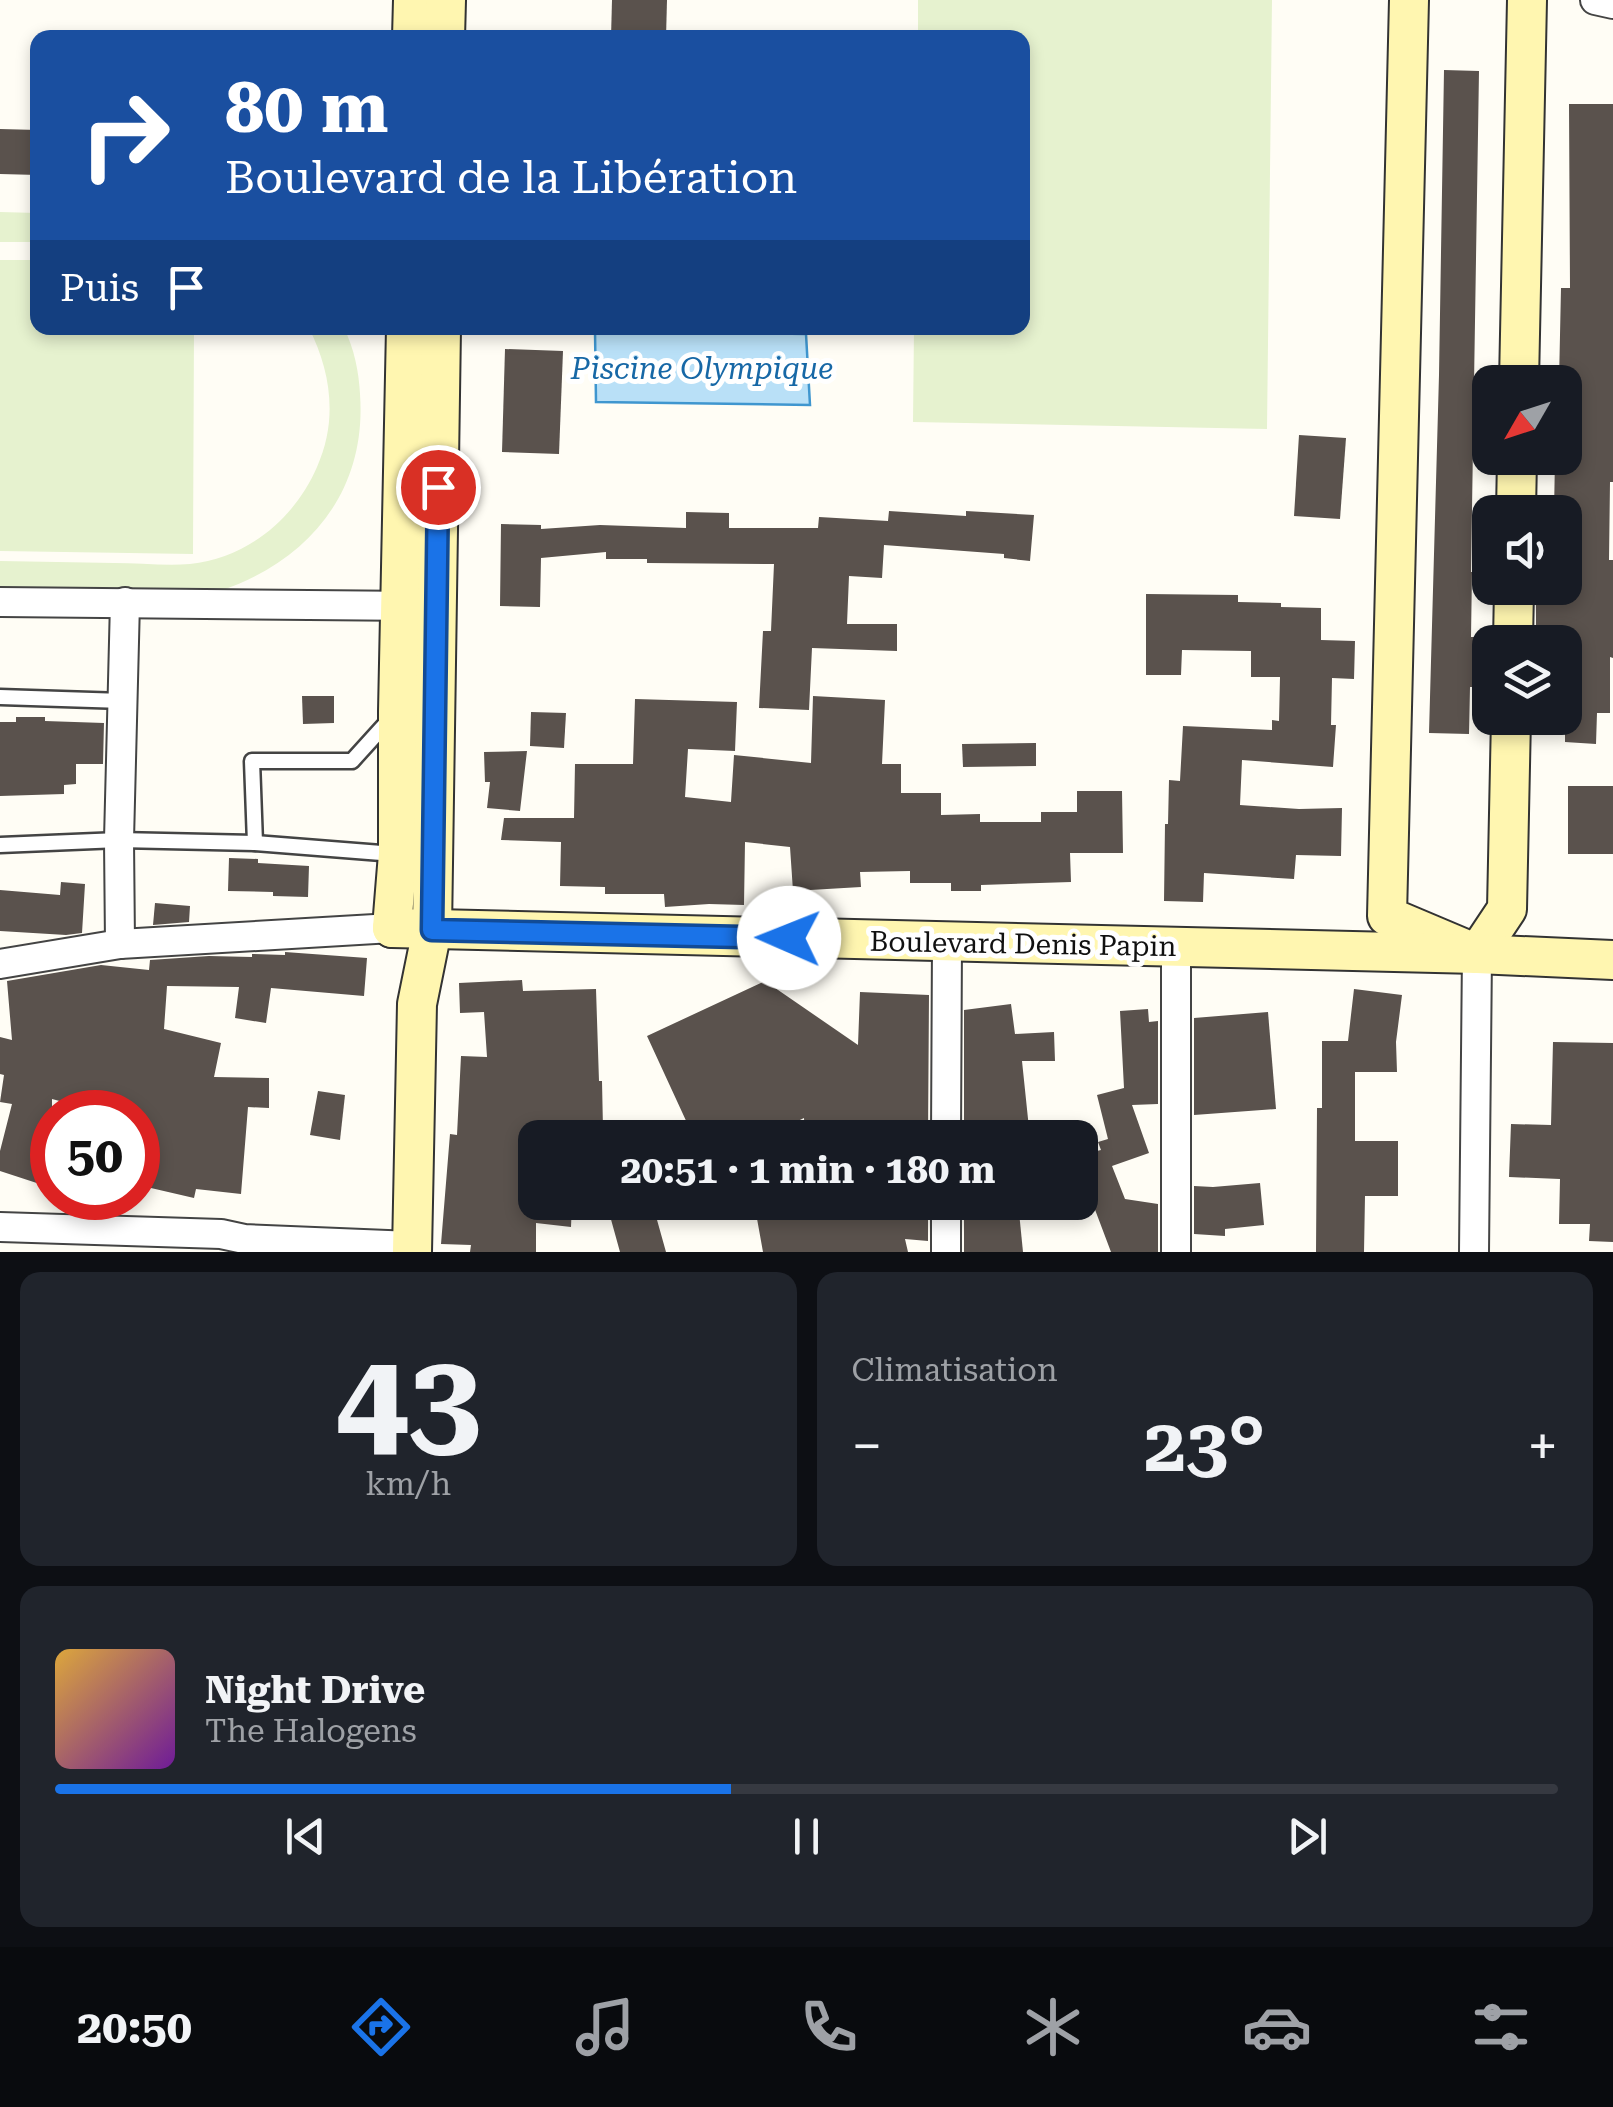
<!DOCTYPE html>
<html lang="fr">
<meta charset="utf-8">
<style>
:root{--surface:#171b24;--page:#20242c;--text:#f1f3f6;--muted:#9ea1a6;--line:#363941;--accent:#1a73e8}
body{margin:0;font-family:"Roboto Serif",serif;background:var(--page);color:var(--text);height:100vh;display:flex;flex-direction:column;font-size:38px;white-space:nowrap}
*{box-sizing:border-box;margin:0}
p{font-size:32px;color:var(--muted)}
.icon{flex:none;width:55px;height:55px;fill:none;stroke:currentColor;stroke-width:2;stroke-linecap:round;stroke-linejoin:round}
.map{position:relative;height:1252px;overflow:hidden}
.side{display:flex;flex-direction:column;gap:20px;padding:20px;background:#0d0f14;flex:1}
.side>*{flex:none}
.top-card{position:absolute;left:30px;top:30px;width:1000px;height:305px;border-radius:20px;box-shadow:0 5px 15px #0003;background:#1a4fa0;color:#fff;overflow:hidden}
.needle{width:65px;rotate:231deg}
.controls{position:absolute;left:1472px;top:365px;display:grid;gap:20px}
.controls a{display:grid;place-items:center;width:110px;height:110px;border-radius:20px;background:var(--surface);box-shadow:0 5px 15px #0003;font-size:50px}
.speed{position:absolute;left:30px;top:1090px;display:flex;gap:20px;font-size:50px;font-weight:700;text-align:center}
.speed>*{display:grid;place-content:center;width:130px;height:130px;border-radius:50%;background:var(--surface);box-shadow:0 5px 15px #0003;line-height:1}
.speed .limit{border:15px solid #d22;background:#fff;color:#111}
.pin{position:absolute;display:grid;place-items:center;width:85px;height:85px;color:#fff;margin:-42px;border:5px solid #fff;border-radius:50%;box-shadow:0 2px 10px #0007}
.me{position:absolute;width:110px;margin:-55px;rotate:271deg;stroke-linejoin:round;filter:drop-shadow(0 0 8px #0008)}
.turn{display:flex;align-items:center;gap:35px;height:210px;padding:0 30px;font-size:45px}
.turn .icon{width:130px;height:130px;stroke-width:2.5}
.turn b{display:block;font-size:70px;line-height:85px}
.then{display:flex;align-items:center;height:95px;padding:0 30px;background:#0003;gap:20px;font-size:38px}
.big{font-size:75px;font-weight:700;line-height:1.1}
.side .widget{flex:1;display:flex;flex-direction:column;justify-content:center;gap:15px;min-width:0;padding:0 35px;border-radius:20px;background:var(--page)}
.side .dial{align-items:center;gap:0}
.dial b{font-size:130px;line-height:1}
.song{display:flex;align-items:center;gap:30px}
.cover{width:120px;height:120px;border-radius:15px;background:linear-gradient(135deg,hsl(40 70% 55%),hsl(280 70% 35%))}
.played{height:10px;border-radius:5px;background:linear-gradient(90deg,var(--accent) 45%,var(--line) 45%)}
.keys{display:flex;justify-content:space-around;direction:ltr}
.heat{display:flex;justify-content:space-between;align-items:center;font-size:55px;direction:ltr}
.side .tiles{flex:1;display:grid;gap:20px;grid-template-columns:1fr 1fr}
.widget:last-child{grid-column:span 2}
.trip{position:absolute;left:518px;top:1120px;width:580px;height:100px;border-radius:20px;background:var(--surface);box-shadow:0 5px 15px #0003;font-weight:700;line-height:100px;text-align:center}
.menu{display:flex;height:160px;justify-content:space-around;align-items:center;background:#090b0e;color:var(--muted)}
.menu .icon{width:70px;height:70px}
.menu .current{color:var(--accent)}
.menu b{font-size:45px;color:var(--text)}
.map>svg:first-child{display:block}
.pitch{fill:#e6f2cf}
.water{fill:#b9e0f7;stroke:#3f96cf;stroke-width:2.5}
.building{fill:#5a524d}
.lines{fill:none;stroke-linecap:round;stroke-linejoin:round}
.lane-casing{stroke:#444;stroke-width:19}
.street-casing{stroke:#444;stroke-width:32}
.secondary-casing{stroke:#333;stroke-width:42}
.lane{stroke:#fff;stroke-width:14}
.street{stroke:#fff;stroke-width:28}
.secondary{stroke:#fff6b0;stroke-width:38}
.route-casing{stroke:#114b97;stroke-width:25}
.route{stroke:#1a73e8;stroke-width:18}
.labels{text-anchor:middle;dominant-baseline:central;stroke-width:10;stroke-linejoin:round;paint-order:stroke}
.street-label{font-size:28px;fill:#111;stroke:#fff}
.water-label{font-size:30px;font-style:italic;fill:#1768a6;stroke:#fff}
</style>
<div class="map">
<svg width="1613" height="1252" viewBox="0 0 1613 1252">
<rect width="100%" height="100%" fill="#fffdf5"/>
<!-- pitch -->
<g class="pitch">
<polygon points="918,0 1272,0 1267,429 913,422 914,328 1022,328 1022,38 918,37"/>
<polygon points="0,212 37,213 37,242 0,242"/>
<polygon points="0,260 37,260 38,328 194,328 193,554 0,551"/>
<path d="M309,328H344C354,348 359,372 360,394C367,491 309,561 220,591L0,592V561C38,562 76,562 114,563C139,563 166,566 190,564C248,558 295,518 317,467C338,420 331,372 309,328Z"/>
</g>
<!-- water -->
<polygon class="water" points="595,331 806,334 810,405 596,402"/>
<!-- building -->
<g class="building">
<polygon points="612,0 667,0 666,38 611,38"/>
<polygon points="1444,70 1479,71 1471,572 1472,572 1471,637 1480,637 1478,687 1470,687 1469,734 1429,733 1439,375"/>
<polygon points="1569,104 1613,104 1613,482 1610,482 1609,560 1613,560 1613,658 1610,657 1610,713 1597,713 1596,744 1565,742 1565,639 1536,639 1536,588 1565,588 1565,512 1554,512 1555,458 1565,458 1565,382 1559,382 1561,288 1570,288"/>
<polygon points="0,129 38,130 38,175 0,174"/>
<polygon points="505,349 563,351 559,454 502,452"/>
<polygon points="1299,435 1346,438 1340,519 1294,516"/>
<polygon points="889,511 966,516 966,511 1034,515 1030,561 1004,558 1004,554 884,545 882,578 849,576 847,624 897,624 897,651 812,648 809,710 759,708 763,631 771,631 774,564 647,563 647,559 606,559 606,552 541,558 540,607 500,606 501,524 541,525 541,529 600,525 686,528 686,512 729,513 729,528 818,528 819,517 888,521"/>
<polygon points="1146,594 1238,595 1238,602 1281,603 1281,607 1321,608 1321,640 1355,641 1354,679 1332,678 1331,725 1336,725 1333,767 1242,760 1240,805 1299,809 1342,808 1341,856 1296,855 1294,879 1204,873 1203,902 1164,901 1165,824 1168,824 1169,780 1180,781 1183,726 1272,730 1272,720 1279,721 1280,677 1251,677 1251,651 1182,650 1181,675 1146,675"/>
<polygon points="302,696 334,696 334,723 303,724"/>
<polygon points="813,696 885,700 882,764 901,764 901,793 941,793 941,815 980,814 980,822 1041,822 1041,812 1077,812 1077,791 1122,791 1123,853 1070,853 1071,882 981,885 981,891 951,891 951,883 910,883 910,871 860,872 861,887 793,891 790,847 745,842 744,905 709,904 665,907 664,894 605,894 605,887 560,886 561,842 501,840 504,818 574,818 575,764 633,764 635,699 737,702 735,751 688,749 685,797 731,802 734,755 811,763"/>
<polygon points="531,712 566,713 564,748 530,746"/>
<polygon points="16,717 45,717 45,721 104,723 103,764 76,764 76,784 64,785 64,794 0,796 0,722 16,722"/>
<polygon points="1036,743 1036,766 963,767 962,744"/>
<polygon points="527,751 520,811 487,808 490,782 485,782 484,752"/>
<rect x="1568" y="786" width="45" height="68"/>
<polygon points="229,858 258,859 258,863 309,866 308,897 273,896 273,892 228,891"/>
<polygon points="61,882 85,884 82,933 66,935 0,931 0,890 60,895"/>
<polygon points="155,903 190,906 189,922 153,925"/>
<polygon points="285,952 367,958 364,996 271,988 266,1023 235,1018 239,987 167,986 164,1029 221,1043 214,1077 269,1078 269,1108 248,1107 241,1194 196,1189 194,1198 138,1185 138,1112 112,1112 114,1103 72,1097 71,1104 52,1099 52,1188 0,1171 0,1151 12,1104 0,1102 4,1075 0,1074 0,1037 12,1040 7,981 101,965 149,970 150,960 209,956 252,957 252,954 285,955"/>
<polygon points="522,980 523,991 596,989 599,1081 602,1081 603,1129 535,1131 535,1202 572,1202 571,1227 536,1223 536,1252 470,1252 471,1245 441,1244 450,1134 457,1135 461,1056 487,1057 484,1012 460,1013 459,983"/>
<polygon points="765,981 858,1045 860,992 929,995 928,1138 805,1138 804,1118 763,1138 694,1138 647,1036"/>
<polygon points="1354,989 1402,995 1396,1042 1397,1072 1355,1072 1355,1141 1398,1141 1398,1196 1365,1196 1364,1252 1316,1252 1317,1108 1322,1108 1322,1041 1348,1041"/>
<polygon points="1011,1004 1015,1034 1054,1032 1055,1061 1022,1061 1030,1138 964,1138 964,1010"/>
<polygon points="1148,1009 1149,1022 1158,1021 1158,1104 1132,1105 1149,1153 1112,1166 1125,1199 1158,1204 1158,1252 1111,1252 1091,1199 1088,1199 1080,1155 1101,1150 1098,1142 1108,1139 1097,1095 1124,1088 1120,1011"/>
<polygon points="1268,1012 1276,1109 1194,1115 1194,1018"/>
<polygon points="1553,1042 1613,1043 1613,1242 1589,1241 1590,1224 1559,1224 1560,1179 1509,1177 1511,1124 1551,1125"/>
<polygon points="318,1091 345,1095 340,1140 310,1135"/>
<polygon points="1260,1183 1264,1225 1225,1229 1225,1236 1194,1234 1194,1186 1213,1187"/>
<polygon points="617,1202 652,1202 666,1252 620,1252 607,1205 618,1206"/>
<polygon points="754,1202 928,1202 928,1241 905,1239 908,1252 763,1252"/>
<polygon points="964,1202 1018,1202 1023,1252 964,1252"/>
</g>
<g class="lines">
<defs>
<g id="lane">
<polyline points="0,697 123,701"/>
<polyline points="255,843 252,761 352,761 391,718"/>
<polyline points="0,845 119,840 255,843 394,854"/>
</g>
<g id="street">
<polyline points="1595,0 1613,4"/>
<polyline points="0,602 418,606"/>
<polyline points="120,944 119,840 125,602"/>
<polyline points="0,964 120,944 392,928"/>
<polyline points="946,1138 947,942"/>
<polyline points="0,1227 221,1234 244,1239 412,1246"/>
<polyline points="946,1252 946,1202"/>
<polyline points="1176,1252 1176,947"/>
<polyline points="1474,1252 1477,954"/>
</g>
<g id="secondary">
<polyline points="1409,0 1387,916 1477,954 1507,909 1511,718"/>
<polyline points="412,38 413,0"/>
<polyline points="445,38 446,0"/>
<polyline points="1519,382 1527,0"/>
<polyline points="1516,512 1517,458"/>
<polyline points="1513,642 1514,588"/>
<polyline points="392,928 1477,954 1613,960"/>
<polyline points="392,928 398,854 398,711 406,328"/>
<polyline points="412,1252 417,1004 432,930 441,328"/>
</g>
</defs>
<!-- lane casing -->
<use href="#lane" class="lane-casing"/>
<!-- street casing -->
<use href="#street" class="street-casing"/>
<!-- secondary casing -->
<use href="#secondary" class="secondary-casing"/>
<!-- lane -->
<use href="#lane" class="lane"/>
<!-- street -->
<use href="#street" class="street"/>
<!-- secondary -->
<use href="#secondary" class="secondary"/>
</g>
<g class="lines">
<defs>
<polyline id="route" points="438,487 432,930 789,938"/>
</defs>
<!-- route casing -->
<use href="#route" class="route-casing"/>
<!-- route -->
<use href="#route" class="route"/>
</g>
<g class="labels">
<!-- street labels -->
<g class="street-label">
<text transform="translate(1023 944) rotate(1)">Boulevard Denis Papin</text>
</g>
<!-- water labels -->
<g class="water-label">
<text x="702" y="368">Piscine Olympique</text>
</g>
</g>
</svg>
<div class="controls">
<a><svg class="needle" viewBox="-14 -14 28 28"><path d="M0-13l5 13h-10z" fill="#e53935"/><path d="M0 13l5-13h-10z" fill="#9ea1a6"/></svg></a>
<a><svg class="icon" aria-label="sound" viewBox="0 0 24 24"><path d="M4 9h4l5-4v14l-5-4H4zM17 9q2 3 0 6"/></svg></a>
<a><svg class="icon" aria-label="layers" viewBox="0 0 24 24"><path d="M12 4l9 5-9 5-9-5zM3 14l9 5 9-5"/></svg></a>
</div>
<div class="speed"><div class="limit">50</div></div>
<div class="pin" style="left:438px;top:487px;background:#d93025"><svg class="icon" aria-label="arrive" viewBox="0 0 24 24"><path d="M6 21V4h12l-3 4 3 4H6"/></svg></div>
<svg class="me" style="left:789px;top:938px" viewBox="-20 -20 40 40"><circle r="19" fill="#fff"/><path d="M0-13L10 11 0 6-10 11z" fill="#1a73e8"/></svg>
<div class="trip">20:51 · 1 min · 180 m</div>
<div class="top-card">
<div class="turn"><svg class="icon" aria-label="right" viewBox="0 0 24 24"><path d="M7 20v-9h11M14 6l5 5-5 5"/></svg><div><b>80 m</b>Boulevard de la Libération</div></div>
<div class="then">Puis<svg class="icon" aria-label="arrive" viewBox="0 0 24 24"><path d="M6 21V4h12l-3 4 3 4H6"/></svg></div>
</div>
</div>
<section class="side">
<div class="tiles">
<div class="widget dial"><b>43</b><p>km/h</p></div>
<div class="widget"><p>Climatisation</p>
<div class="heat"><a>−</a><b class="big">23°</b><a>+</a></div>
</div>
<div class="widget">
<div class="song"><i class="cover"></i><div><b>Night Drive</b><p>The Halogens</p></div></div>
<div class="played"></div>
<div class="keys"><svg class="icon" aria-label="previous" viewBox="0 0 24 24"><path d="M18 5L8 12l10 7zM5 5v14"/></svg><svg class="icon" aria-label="pause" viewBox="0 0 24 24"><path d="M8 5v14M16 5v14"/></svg><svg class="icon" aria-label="next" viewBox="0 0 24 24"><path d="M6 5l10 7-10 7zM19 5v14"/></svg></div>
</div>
</div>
</section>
<nav class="menu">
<b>20:50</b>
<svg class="icon current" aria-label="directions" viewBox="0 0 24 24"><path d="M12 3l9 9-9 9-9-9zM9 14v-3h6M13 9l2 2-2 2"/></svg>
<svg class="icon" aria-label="music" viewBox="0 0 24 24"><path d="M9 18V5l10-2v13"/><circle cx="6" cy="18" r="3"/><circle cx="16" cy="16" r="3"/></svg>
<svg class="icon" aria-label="phone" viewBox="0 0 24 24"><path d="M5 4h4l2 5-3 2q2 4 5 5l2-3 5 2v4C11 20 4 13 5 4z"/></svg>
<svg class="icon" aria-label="climate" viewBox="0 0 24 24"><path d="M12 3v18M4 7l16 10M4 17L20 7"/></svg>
<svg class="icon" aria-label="car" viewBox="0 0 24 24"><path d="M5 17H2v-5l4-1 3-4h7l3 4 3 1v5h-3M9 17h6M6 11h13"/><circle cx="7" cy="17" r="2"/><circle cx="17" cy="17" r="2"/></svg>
<svg class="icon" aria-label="filters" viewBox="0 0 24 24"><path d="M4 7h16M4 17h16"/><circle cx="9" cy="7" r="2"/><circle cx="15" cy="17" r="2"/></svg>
</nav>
